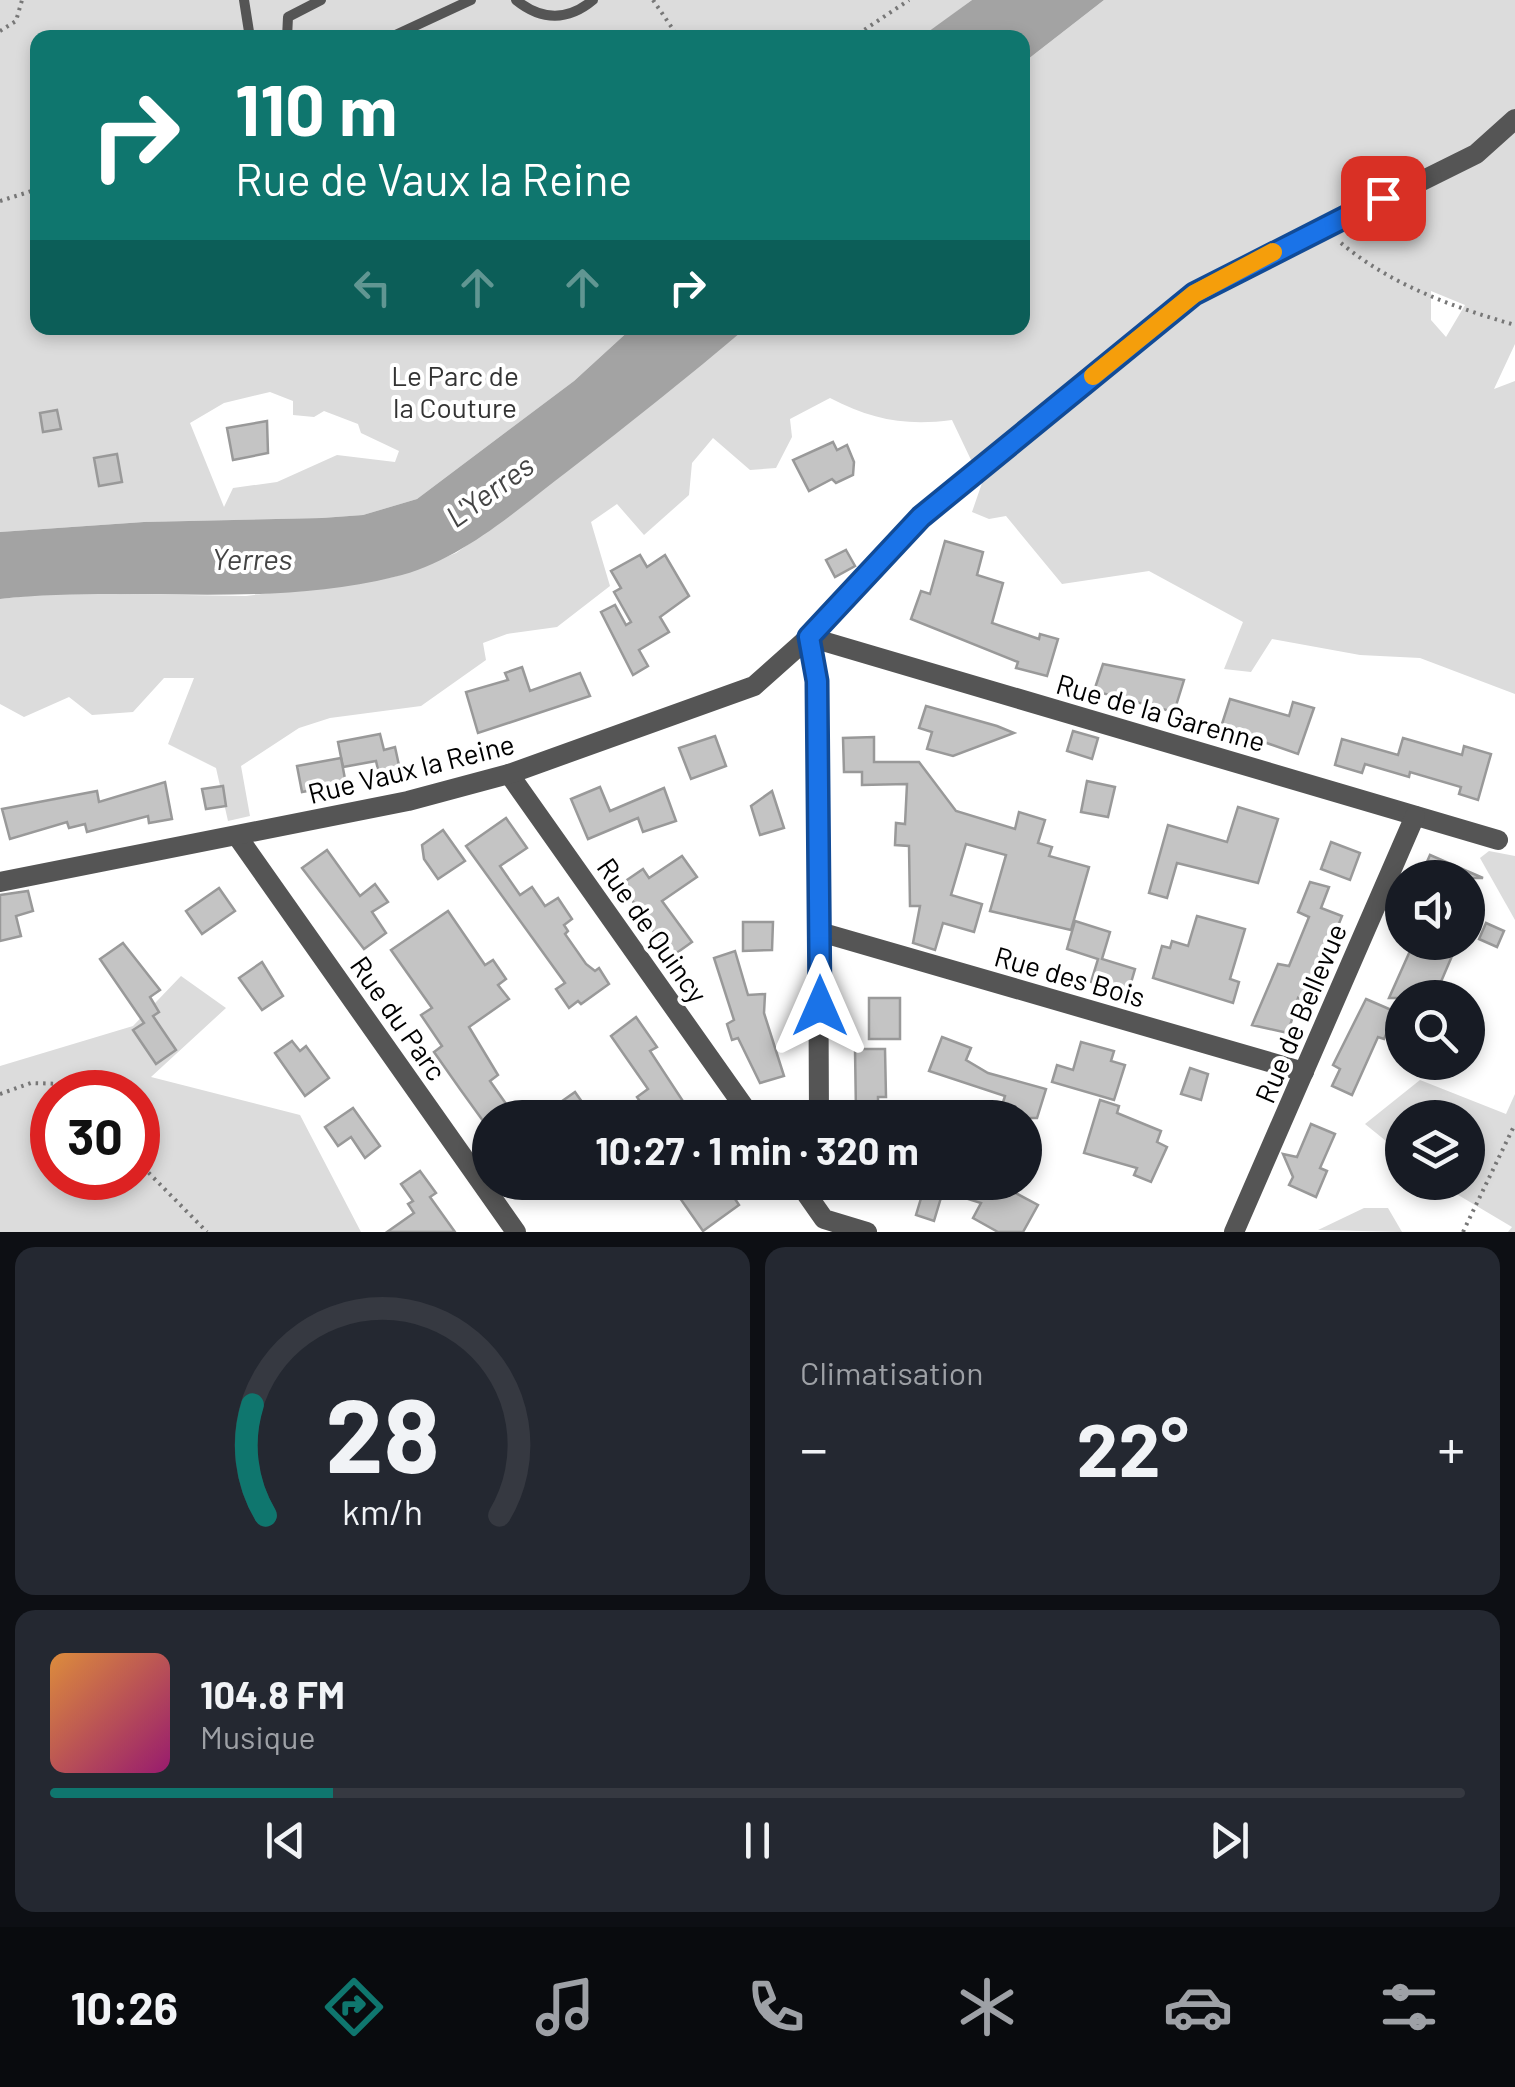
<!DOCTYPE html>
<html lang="fr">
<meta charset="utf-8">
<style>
:root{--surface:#171b24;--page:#242831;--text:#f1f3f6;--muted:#9ea1a6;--line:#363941;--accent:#0f766e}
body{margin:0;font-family:Barlow,sans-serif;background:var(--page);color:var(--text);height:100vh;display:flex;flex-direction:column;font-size:38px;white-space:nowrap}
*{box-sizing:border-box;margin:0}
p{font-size:32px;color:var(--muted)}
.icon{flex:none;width:55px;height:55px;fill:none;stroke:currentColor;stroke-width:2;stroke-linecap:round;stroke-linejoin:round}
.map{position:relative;height:1232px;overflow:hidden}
.drawer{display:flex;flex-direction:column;gap:15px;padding:15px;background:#0d0f14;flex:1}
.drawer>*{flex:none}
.banner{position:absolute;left:30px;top:30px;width:1000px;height:305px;border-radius:20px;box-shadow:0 5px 15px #0003;background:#0f766e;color:#fff;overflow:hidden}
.buttons{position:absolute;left:1385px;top:860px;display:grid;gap:20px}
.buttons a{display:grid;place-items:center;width:100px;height:100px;border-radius:50%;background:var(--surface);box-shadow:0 5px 15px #0003;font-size:50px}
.speed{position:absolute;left:30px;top:1070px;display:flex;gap:20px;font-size:50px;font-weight:700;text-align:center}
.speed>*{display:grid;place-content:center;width:130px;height:130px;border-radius:50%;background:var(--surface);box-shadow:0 5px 15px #0003;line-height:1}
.speed .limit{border:15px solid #d22;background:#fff;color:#111}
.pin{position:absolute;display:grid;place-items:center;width:85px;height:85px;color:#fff;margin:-42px;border-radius:20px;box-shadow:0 5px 15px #0006}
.me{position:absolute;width:110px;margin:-55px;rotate:0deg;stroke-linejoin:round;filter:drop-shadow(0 0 8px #0008)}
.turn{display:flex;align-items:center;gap:35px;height:210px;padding:0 40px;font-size:45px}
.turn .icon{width:130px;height:130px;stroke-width:2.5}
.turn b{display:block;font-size:70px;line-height:85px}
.lanes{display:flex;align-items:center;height:95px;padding:0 40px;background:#0003;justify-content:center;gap:50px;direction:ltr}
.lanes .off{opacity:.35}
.big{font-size:75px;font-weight:700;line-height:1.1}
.drawer .card{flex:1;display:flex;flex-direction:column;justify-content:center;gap:15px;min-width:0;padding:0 35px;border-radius:20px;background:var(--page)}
.drawer .dial{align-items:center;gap:0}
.dial svg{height:260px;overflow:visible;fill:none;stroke:var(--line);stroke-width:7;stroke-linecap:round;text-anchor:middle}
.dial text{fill:var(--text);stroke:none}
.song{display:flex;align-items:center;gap:30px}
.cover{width:120px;height:120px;border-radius:15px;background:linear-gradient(135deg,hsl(30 70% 55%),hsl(320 70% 35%))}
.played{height:10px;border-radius:5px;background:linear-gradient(90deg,var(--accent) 20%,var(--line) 20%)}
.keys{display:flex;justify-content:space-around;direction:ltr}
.heat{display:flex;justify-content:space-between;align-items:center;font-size:55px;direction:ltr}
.drawer .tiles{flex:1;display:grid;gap:15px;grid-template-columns:1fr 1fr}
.card:last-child{grid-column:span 2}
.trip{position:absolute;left:472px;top:1100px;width:570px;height:100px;border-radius:50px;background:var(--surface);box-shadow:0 5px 15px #0003;font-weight:700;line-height:100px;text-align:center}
.menu{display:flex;height:160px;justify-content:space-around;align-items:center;background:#090b0e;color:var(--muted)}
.menu .icon{width:70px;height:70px}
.menu .selected{color:var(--accent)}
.menu b{font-size:45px;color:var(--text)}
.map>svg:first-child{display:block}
.green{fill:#dcdcdc;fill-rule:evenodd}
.water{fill:#a3a3a3}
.building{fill:#c4c4c4;stroke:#999;stroke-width:2.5}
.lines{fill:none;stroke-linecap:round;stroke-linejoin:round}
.path{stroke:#777;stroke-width:4;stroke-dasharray:2.5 5;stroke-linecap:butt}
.lane{stroke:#555;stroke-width:10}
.street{stroke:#555;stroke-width:20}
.route-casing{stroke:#114b97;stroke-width:25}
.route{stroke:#1a73e8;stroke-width:18}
.slow{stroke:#f59e0b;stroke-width:18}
.labels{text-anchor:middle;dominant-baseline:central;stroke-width:8;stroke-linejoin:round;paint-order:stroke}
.park-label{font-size:28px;fill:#333;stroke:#fff}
.street-label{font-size:28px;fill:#000;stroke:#fff}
.water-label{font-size:30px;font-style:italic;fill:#444;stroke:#fff}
</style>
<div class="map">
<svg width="1515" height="1232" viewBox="0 0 1515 1232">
<rect width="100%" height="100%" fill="#fff"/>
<!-- green -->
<g class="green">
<path d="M0,0H972L921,38H38V328H632L574,381L417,499L363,515L322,518L144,522L0,532ZM270,392L293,401V415L314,417L324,411L358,424L361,433L399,451L395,462L337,455L277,482L233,488L224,507L190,423L224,403Z"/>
<path d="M1104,0H1515V344L1494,389L1515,381V694L1420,658L1360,655L1272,639L1251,672L1224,669L1243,622L1149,571L1062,584L1006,516L989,519L972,512L982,483L952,420C906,426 872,420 830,398L790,419L792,437L776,468L750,470L713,438L692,463L689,495L644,535L617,504L591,522L610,586L557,627L507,634L483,643L486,660L421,706L330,718L299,728L241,766L250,816L228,821L216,768L168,744L194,678H164L133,712L92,715L69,697L24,717L0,704V599L55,593L246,596L394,577L456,553L514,512L746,328H1022L1023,63ZM1431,291L1465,305L1446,337L1431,320Z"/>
<polygon points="1489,851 1515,856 1515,920 1480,858"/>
<path d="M181,976L226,1008L151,1077L300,1115L361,1232H0V1066L133,1026ZM52,1092H138V1178H52Z"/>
<polygon points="1420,1080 1506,1114 1515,1094 1515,1232 1508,1232 1512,1227 1438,1183 1468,1182 1468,1118 1402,1118 1402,1154 1365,1124"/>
<polygon points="1364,1208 1388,1208 1402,1232 1318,1230"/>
</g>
<!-- water -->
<g class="water">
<polygon points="972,0 1104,0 1023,63 1022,38 921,37"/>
<path d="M632,328H746C688,377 629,424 568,471C515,511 461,561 394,577C265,609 131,585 0,599V532L144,522L322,518L363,515L417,499L574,381Z"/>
</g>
<!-- building -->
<g class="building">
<polygon points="57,410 61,429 43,432 40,413"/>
<polygon points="267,421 268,453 233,460 227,428"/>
<polygon points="833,442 837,450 847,445 854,462 853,475 836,483 832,479 809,491 793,460"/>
<polygon points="117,454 122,482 99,486 94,458"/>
<polygon points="945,541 983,552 977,575 1003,583 992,623 1039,639 1040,634 1058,639 1047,676 1016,668 1018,662 911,619 921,591 930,594"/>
<polygon points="846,550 855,566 835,577 826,560"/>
<polygon points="640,555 647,567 665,555 689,596 660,617 669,632 639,650 648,666 633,675 601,612 615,605 626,625 631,622 614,592 621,588 611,571"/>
<polygon points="1103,664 1184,680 1174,712 1094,691"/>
<polygon points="522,667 530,691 580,673 590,696 478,733 466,692 508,680 505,673"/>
<polygon points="1230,699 1289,716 1293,702 1314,708 1298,754 1221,727"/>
<polygon points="926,706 997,726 1014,733 953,756 927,749 932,732 919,728"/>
<polygon points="1073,731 1098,738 1092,759 1067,751"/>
<polygon points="380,734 384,750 395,747 400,770 379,774 376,761 343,767 338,742"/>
<polygon points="715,736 726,766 691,779 679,748"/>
<polygon points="874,737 874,762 919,762 956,811 1015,829 1019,812 1045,820 1038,843 1052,847 1049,856 1089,867 1071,930 990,911 1006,855 966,844 951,895 982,904 974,932 943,923 935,950 913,943 920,906 910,906 909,846 895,845 896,823 905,824 907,784 862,785 862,772 844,772 843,738"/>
<polygon points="1403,738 1462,755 1464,746 1491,754 1478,800 1459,794 1461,787 1410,772 1409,777 1365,764 1362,773 1335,765 1342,739 1398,755"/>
<polygon points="341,758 346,784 302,792 297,766"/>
<polygon points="1087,781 1115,787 1108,817 1081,812"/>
<polygon points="165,782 172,819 149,823 148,816 87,832 85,824 69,828 67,822 10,839 2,809 97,791 99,802"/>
<polygon points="223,786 226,806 206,809 202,789"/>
<polygon points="600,787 610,811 664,788 676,821 643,832 638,818 588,839 571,799"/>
<polygon points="772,791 784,828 760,835 751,806"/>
<polygon points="1238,807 1278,819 1258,883 1177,863 1167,898 1149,893 1168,825 1227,842"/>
<polygon points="506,818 527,848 500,866 520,895 532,887 545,906 558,898 572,919 564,925 568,931 565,934 586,964 595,971 599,968 609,984 581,1004 578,1001 569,1008 556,989 565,983 466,846"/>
<polygon points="443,830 465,861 438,879 424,859 422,845"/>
<polygon points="1331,842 1360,853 1350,880 1321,869"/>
<polygon points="327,850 360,896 375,884 388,902 372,912 386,933 364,949 302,868"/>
<polygon points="1430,855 1483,878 1420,878"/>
<polygon points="682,856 697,877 662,901 692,942 671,957 621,884 643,869 649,878"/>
<polygon points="1310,882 1329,887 1321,908 1342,916 1322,966 1317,965 1301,1000 1298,998 1288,1033 1252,1025 1278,964 1289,966 1309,917 1298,912"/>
<polygon points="219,888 235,911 202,934 186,911"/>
<polygon points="28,891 33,911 16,916 21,936 0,941 0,895"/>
<polygon points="448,911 485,965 493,960 506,979 498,985 509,999 469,1027 498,1075 490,1081 516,1118 490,1118 486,1125 460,1089 434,1052 442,1046 421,1015 432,1008 391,950"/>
<polygon points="1197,916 1245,929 1230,979 1239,982 1233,1003 1153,978 1162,946 1170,948 1172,941 1188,946"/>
<polygon points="1075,921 1110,932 1102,959 1135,969 1128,993 1091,982 1098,959 1067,949"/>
<polygon points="743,922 773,922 772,950 743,951"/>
<polygon points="1486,923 1504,931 1497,947 1479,939"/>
<polygon points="1414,942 1458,942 1434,998 1389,998"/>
<polygon points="123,943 160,990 150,997 159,1012 153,1016 176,1050 156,1064 133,1030 144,1023 100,959"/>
<polygon points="735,951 748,995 765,994 764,1013 784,1076 760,1083 738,1038 732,1040 727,1024 734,1020 714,958"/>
<polygon points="262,962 283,996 262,1010 239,978"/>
<rect x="869" y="998" width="31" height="41"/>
<polygon points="1366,999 1396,1012 1384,1039 1378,1037 1352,1095 1332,1086 1340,1069 1333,1065"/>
<polygon points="636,1017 657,1047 650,1051 694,1118 651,1118 637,1097 648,1089 611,1036"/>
<polygon points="942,1037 971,1048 966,1060 988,1073 1046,1089 1037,1118 998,1118 1005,1096 929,1071"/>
<polygon points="292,1041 300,1051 306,1046 329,1078 305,1096 275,1053"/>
<polygon points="1081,1042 1114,1051 1111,1061 1125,1065 1114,1100 1052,1082 1057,1065 1073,1070"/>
<polygon points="855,1049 885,1049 886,1097 878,1097 878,1113 856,1113"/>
<polygon points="1190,1068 1208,1074 1201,1100 1181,1094"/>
<polygon points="575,1092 587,1109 575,1118 538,1118"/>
<polygon points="1100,1100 1119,1106 1117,1113 1161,1131 1157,1142 1167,1147 1151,1182 1134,1175 1137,1168 1084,1153"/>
<polygon points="353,1108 380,1146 365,1158 351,1137 338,1146 325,1127"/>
<polygon points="1311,1124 1335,1134 1320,1168 1327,1171 1316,1197 1289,1185 1293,1177 1283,1154 1297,1157"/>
<polygon points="420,1171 436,1193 430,1197 455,1232 387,1232 414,1213 408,1204 413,1201 401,1184"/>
<polygon points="686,1182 724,1182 739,1205 703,1231 675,1191"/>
<polygon points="926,1182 1014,1182 1010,1190 1038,1205 1023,1232 998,1232 973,1218 981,1203 943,1191 934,1221 916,1215"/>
</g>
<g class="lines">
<!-- path -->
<g class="path">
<polyline points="653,0 679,38"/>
<polyline points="0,31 16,21 22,0"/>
<polyline points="852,38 909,0"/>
<polyline points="0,201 38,189"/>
<path d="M1341,243C1391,285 1453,307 1515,325"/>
<polyline points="0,1094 31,1083 96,1085 100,1092"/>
<polyline points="138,1162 207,1232"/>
<polyline points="1463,1232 1515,1124"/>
</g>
<!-- lane -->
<g class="lane">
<polyline points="244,0 250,38"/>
<path d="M516,0C542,21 568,21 593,0"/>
<polyline points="287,38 288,17 321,0"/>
<polyline points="389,38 471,0"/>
</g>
<!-- street -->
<g class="street">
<polyline points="809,637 1498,840"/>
<polyline points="809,637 817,681 819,1118"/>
<polyline points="509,774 752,1118"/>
<polyline points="237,836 516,1232"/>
<polyline points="0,882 408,801 509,774 754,686 809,637 921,517 1194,294 1476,154 1515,119"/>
<polyline points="820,932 1304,1072"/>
<polyline points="798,1182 824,1219 867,1232"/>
<polyline points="1234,1232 1415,816"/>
</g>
</g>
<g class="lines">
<defs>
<polyline id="route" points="820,1006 817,681 809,637 921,517 1194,294 1383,198"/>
</defs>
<!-- route casing -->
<use href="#route" class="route-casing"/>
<!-- route -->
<use href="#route" class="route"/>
<!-- slow -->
<polyline class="slow" points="1093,376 1194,294 1273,252"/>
</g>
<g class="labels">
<!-- park labels -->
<g class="park-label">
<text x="455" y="375">Le Parc de<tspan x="455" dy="32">la Couture</tspan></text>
</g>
<!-- street labels -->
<g class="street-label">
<text transform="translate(1161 712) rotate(16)">Rue de la Garenne</text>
<text transform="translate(411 768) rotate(-14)">Rue Vaux la Reine</text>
<text transform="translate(653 930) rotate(55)">Rue de Quincy</text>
<text transform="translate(1070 976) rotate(16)">Rue des Bois</text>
<text transform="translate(1300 1013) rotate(-67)">Rue de Bellevue</text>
<text transform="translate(399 1018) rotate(55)">Rue du Parc</text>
</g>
<!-- water labels -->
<g class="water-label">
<text transform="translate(489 490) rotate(-36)">L'Yerres</text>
<text x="252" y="558">Yerres</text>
</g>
</g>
</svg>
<div class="buttons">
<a><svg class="icon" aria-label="sound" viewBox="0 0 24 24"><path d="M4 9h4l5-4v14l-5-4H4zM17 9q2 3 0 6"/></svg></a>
<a><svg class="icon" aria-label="search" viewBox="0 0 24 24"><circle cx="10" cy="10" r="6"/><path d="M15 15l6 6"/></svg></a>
<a><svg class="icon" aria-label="layers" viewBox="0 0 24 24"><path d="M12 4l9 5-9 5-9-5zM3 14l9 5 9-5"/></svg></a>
</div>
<div class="speed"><div class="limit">30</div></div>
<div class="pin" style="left:1383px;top:198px;background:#d93025"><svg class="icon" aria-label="arrive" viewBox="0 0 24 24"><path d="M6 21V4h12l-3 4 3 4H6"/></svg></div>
<svg class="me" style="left:820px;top:1006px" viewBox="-20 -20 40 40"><path d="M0-17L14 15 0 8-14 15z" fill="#1a73e8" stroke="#fff" stroke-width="4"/></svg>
<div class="trip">10:27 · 1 min · 320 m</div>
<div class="banner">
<div class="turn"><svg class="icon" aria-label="right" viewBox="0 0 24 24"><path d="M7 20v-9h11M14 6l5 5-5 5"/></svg><div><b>110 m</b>Rue de Vaux la Reine</div></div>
<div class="lanes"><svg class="icon off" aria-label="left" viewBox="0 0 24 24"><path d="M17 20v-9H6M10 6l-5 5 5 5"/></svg><svg class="icon off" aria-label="ahead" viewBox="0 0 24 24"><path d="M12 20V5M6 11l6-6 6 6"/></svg><svg class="icon off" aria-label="ahead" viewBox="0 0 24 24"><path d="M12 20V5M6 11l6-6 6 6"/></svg><svg class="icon" aria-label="right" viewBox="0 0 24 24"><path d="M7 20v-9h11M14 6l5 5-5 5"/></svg></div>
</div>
</div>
<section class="drawer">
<div class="tiles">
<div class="card dial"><svg viewBox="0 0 100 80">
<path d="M14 69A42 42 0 1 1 86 69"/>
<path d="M14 69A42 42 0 0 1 10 35" stroke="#0f766e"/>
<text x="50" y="56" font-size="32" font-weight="700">28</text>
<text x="50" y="72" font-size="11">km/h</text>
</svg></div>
<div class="card"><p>Climatisation</p>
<div class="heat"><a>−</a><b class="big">22°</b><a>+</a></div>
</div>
<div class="card">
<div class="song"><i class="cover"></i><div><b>104.8 FM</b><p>Musique</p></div></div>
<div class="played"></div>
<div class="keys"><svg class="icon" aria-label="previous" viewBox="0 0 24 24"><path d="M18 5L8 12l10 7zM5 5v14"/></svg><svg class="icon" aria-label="pause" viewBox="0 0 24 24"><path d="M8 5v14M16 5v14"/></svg><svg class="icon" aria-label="next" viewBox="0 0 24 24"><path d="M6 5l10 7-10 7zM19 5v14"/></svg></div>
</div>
</div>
</section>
<nav class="menu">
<b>10:26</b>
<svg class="icon selected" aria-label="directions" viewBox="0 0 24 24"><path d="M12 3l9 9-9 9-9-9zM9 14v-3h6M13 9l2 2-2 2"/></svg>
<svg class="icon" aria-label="music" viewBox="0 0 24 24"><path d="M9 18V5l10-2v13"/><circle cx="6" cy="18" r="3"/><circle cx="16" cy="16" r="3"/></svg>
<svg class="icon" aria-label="phone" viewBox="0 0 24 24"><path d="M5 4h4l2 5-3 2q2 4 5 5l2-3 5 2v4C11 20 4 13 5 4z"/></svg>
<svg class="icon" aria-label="climate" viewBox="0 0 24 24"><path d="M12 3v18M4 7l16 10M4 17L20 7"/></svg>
<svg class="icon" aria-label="car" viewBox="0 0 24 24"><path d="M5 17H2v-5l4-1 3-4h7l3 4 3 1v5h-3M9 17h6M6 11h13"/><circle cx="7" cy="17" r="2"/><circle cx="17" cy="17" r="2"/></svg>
<svg class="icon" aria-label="filters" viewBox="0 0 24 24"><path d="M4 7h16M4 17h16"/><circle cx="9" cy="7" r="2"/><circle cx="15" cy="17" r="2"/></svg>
</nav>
